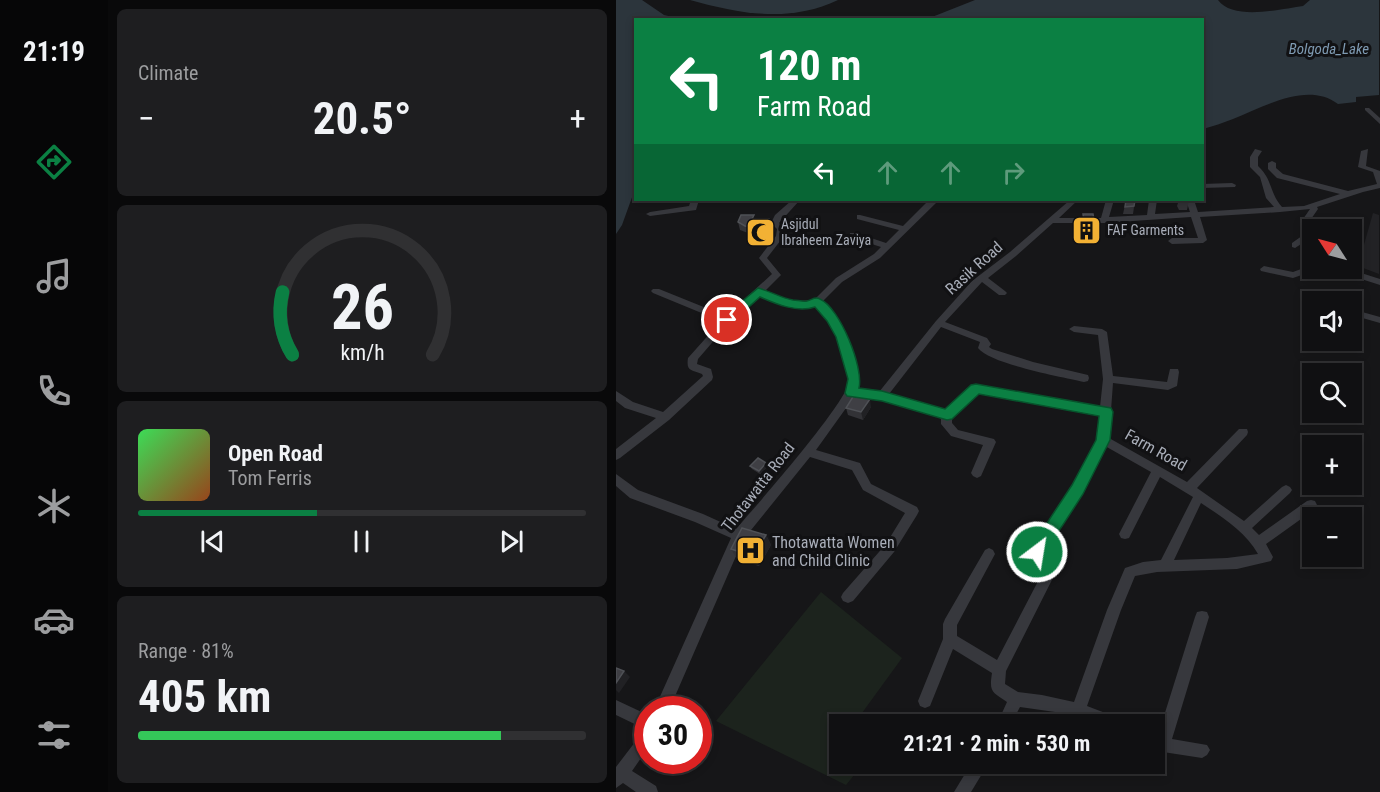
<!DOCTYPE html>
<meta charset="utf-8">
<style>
:root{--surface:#101012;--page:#1e1e20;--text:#f1f3f6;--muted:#9c9d9f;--line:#303032;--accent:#0b8043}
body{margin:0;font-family:"Roboto Condensed",sans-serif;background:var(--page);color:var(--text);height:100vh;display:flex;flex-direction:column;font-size:22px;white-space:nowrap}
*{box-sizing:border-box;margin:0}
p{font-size:20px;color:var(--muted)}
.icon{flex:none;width:33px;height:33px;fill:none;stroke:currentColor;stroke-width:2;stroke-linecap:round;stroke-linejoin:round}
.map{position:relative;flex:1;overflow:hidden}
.panel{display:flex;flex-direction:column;gap:9px;padding:9px;background:#09090a;width:508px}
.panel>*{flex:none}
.guide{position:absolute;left:18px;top:18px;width:570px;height:183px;border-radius:0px;box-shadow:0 3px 9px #0003,0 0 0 2px var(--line);background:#0b8043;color:#fff;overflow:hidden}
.needle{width:39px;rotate:306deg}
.controls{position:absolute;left:686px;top:219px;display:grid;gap:12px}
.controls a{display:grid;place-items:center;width:60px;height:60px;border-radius:0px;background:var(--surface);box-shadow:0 3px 9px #0003,0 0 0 2px var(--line);font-size:30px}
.speed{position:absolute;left:18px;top:696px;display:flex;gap:12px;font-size:30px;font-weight:700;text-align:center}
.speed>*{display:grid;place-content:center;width:78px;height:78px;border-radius:50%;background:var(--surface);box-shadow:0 3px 9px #0003,0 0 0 2px var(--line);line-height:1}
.speed .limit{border:9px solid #d22;background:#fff;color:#111}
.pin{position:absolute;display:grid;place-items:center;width:51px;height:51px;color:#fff;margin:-26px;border:3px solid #fff;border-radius:50%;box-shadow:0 2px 6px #0007}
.me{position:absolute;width:66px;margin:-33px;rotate:31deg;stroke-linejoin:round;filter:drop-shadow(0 0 4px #0008)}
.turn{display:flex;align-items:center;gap:21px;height:126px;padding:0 24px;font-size:27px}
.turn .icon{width:78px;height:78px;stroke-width:2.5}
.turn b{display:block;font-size:42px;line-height:51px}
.lanes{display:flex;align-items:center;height:57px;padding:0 24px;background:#0003;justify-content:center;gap:30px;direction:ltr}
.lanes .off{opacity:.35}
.big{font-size:45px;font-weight:700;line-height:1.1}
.panel .tile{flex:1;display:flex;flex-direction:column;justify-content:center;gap:9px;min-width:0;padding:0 21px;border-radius:9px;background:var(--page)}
.panel .dial{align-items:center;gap:0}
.dial svg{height:156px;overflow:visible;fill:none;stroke:var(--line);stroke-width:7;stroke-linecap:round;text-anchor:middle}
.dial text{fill:var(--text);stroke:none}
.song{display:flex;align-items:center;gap:18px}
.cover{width:72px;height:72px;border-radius:9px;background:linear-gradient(135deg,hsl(130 70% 55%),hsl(20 70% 35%))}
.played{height:6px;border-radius:3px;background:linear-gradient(90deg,var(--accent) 40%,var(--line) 40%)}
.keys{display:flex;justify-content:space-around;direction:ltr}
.heat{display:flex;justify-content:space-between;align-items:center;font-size:33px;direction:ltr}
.charge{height:9px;border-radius:4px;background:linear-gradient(90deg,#34c759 81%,var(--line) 0)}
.trip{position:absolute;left:213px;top:714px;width:336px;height:60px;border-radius:0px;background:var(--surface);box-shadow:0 3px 9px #0003,0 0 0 2px var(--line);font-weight:700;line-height:60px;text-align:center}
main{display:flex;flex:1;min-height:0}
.menu{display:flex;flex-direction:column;width:108px;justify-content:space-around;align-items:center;background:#060607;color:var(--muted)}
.menu .icon{width:42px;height:42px}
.menu .selected{color:var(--accent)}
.menu b{font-size:27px;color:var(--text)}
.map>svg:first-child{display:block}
.built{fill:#222225}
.green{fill:#1c231d}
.water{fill:#2c353c}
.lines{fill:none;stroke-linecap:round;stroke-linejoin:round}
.street{fill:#37383d;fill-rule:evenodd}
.wall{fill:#323236}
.shaded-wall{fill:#212124}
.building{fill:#3f3f44;stroke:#4f5156;stroke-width:1.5}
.route{fill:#0b8043;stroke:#07532c;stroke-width:1.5}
.labels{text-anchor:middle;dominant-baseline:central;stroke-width:6;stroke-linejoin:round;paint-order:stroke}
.far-poi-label{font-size:14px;fill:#a8adb8;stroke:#111113;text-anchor:start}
.far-water-label{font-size:15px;font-style:italic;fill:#7f9bb3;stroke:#111113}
.street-label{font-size:16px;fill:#a8adb8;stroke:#111113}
.poi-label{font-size:16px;fill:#a8adb8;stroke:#111113;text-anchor:start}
</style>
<main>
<nav class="menu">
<b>21:19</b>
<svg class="icon selected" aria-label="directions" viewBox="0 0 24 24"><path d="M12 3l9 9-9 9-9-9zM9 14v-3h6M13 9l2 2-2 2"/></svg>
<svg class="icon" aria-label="music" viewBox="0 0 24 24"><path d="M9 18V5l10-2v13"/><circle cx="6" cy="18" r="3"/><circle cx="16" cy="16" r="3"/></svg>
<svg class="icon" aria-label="phone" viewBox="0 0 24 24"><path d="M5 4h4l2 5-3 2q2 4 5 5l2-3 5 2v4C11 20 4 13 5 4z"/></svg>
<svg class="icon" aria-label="climate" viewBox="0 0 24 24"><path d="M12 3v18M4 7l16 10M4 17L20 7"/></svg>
<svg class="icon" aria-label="car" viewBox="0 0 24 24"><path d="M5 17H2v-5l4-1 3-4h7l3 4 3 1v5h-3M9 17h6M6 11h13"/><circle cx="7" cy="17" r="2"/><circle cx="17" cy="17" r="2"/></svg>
<svg class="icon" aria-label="filters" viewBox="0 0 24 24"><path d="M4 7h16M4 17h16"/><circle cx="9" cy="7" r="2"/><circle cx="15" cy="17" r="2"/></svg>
</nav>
<section class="panel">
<div class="tile"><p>Climate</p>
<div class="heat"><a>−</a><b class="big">20.5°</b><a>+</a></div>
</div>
<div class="tile dial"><svg viewBox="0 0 100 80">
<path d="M14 69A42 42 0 1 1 86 69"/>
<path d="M14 69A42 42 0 0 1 9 37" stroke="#0b8043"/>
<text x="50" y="56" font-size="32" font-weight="700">26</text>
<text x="50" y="72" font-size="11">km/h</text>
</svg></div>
<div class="tile">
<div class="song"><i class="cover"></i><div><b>Open Road</b><p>Tom Ferris</p></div></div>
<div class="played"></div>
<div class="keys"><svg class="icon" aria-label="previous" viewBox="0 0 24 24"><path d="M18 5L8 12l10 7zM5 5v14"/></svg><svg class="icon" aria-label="pause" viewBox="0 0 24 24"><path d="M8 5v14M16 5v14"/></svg><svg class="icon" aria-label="next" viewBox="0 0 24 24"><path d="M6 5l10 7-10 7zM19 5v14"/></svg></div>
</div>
<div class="tile"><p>Range · 81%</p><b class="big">405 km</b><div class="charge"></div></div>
</section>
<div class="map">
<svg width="764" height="792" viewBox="0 0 764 792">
<rect width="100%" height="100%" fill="#161618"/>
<!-- built -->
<polygon class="built" points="757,213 763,215 763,274 742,266"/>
<!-- green -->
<polygon class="green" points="205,592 286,658 238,724 224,724 224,764 247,764 230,785 100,721"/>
<!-- water -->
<g class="water">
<polygon points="0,0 26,0 48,15 65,19 20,20 19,189 6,225 0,234"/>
<path d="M74,0H222C174,23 124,14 74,0Z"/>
<path d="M359,0H602C617,21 665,9 687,6L694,0H763V95L740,97V102L722,104C691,81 648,107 617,119C607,123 597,126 587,129L586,20L311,19Z"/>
</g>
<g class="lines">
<!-- street -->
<g class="street">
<polygon points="749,108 753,108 764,118 764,124 749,110"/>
<path d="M639,149L646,151L642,157V166C657,180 653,192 666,207L688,206L724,194L661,178L652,169V163L656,161L660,163V168L667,174L732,191L761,184L757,172L742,167L745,151L752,149L750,166L764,171V188L747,192L701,207L702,209L693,222L697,230L696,237L679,248L676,247V243L690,233L685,222L694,209L664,212L584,217L591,240L587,243L556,244L552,241L556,238H582L575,217L488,223H437L400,256L372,278L389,291L391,293L389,295H383L366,282L329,322L371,338L375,344L373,347L376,349L417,362L472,375L473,378L472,381L468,382C446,377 374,364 362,348L364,342L325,327L273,394L329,410L356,386L360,385L484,407L487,379L482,335L458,332L453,329L458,326L486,329L491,332L497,376L551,382L554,369H562L563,372L561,386L552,390L497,383L493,438L571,482L623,429H631L632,432L631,435L581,488L628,521L666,487L670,485L674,487L676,490L674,493L636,528L643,535L691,501L695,500L699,501L701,505L699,509L650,544L657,557L655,561L621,569L541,572L519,576L505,610L471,706L505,719L507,724H482L439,712L404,707L395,724H381L391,702C376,692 373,692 376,673L337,649L314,706L309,708L304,706L302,701L327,639V624L329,619L369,550L373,548L377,550L379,554L341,625V636L381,660L431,564C424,560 413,557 416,548L458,486L481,440L484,415L362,393L336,417V423L342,430L378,439L380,442L365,476L361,478L357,476L355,473L367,445L335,436L325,424V417L266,400L238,397L200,450L244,463L255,484L301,507L303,511L301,515L278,552L237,601L232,603L227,601L225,597L227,593L270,544L289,513L247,490L236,470L194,457L127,540L53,710H38L115,538L79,522L14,498L0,486V474L22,490L87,514L120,529C139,507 233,401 234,379C234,374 230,367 229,362C221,337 217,325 199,306L178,307L143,296L114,322L82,359L81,364L95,369L97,377L96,380L53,420L4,458L0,460V449L40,418L9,408L0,401V391L17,402L47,412L87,376L86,374C75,370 70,371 72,358L105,321L37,293L35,291L37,289H43L110,316L156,274L143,258L160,236L161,229L155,223L159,215L176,200H184L163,223L169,229L168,236L151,258L165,275L149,291L178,301L198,300L220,278L258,254L265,247L234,237V233H240L270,243L283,230L241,219V215H244L287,226L312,201L311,200H320V203L264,258L226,282L206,302L219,316L231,337L244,379L241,390L263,392L320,321L356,281L394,252L454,200H462L443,218H485L490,200H498L493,217L531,215L533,200H541L539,214L574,212L570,200H578L582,212L658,207L650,198L644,177L634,167V157ZM489,446L535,472L503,534L505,538L509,539L513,538L544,477L577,497L545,560L527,562L509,568L491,610L458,702L426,695L402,692L389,684L390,671L445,562L443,558L428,549L466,492ZM585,503C606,517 630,532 642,554L611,558L558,560Z"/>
<polygon points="616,183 620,185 619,187 586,188 586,184"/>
<polygon points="75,200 83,200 80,210 34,216 30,214 34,212 73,206"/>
<polygon points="696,265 696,268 701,268 700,270 677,278 645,271 644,269 648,266 677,272"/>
<polygon points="742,272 764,279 764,285 739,277 739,273"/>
<polygon points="739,310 764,317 764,323 736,315 735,312"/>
<polygon points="586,611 591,612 593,617 556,739 591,745 594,750 591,755 586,758 547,752 538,749 538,734 542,735 579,617 581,612"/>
<polygon points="0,700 32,715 32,748 16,771 40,786 42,792 20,792 7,783 0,788 0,767 29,729 0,715"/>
<polygon points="355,764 372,764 355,792 338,792"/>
</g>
</g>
<!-- wall -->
<g class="wall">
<polygon points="510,200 519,200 517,214 507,214"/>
<polygon points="563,200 573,200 571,210 563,210 561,206"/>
<polygon points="467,214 478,221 477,232 466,231 466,225"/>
<polygon points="139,219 159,230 156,237 132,233 124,230 122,222"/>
<polygon points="255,407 247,420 232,415 230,408"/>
<polygon points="134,466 152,466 144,474 136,469"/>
<polygon points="150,535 155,545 143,566 121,559 115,549"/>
</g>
<!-- shaded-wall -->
<g class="shaded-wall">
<polygon points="156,222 159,230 156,237 154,229"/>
<polygon points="254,399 255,407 247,420 245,412"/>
<polygon points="150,463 152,466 144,474 143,471"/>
<polygon points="150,535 155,545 143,566 137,556"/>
<polygon points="8,671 14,677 3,693 0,690 0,683"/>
</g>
<!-- building -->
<g class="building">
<polygon points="510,200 519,200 518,206 509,207"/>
<polygon points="467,214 477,214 478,221 468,220"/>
<polygon points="125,215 138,215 136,219 153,219 156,222 154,229 129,226 122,222"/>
<polygon points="238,395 254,399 245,412 230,408"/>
<polygon points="142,458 150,463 143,471 134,466"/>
<polygon points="126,528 150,535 137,556 115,549"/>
<polygon points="0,668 8,671 0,683"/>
</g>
<!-- route -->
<path class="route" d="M142,288C154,291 165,298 177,300C181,300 187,302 191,301C196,300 199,296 204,299C224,308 248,368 243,388L266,391L329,409L355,385L360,384L495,408L497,412L494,440L467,494L426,557L421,560L415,557L412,552L456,485L480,440L483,416L363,394L336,419L331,420L266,401L231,396L229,393L232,379L220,337L211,321L199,307C181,313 160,304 144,297L115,323H107L105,320L107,317Z"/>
<!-- icons -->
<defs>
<symbol id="building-square" viewBox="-11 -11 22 22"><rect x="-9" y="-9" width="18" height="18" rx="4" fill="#f2b134" stroke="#111113"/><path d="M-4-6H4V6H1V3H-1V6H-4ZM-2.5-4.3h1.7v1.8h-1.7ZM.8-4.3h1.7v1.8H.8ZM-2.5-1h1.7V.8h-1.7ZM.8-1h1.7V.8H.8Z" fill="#111"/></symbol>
<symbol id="mosque-square" viewBox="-11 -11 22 22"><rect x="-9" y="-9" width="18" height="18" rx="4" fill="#f2b134" stroke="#111113"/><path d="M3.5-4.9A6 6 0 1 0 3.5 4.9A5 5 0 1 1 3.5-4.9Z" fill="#111"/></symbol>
<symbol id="hospital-square" viewBox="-11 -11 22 22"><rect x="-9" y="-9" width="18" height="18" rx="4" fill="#f2b134" stroke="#111113"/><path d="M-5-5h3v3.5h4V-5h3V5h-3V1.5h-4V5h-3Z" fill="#111"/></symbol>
</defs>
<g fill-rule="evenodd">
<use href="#building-square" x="454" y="214" width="33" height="33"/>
<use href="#mosque-square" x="128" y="216" width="33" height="33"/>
<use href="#hospital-square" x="118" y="534" width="33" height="33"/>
</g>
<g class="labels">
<!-- far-poi labels -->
<g class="far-poi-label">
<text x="165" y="224">Asjidul<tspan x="165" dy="16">Ibraheem Zaviya</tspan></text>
<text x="491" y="230">FAF Garments</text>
</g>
<!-- far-water labels -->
<g class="far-water-label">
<text x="713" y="49">Bolgoda_Lake</text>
</g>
<!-- street labels -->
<g class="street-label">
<text transform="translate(358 268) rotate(-42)">Rasik Road</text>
<text transform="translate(540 450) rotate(29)">Farm Road</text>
<text transform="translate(142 487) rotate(-52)">Thotawatta Road</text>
</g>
<!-- poi labels -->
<g class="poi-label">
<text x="156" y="542">Thotawatta Women<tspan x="156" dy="18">and Child Clinic</tspan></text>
</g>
</g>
</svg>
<div class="controls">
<a><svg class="needle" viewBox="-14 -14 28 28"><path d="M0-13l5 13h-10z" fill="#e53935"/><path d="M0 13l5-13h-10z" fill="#9c9d9f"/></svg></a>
<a><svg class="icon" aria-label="sound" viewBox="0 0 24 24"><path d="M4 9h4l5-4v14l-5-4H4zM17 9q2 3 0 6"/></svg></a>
<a><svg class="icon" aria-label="search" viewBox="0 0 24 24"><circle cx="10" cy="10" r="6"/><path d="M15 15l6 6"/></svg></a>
<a>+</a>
<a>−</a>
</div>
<div class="speed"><div class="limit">30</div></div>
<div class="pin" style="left:111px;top:320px;background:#d93025"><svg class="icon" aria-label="arrive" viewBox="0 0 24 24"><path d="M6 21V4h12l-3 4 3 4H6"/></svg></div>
<svg class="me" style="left:421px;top:552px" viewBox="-20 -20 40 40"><circle r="17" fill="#0b8043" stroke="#fff" stroke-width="3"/><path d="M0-11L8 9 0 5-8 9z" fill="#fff"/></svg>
<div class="trip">21:21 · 2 min · 530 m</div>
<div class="guide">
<div class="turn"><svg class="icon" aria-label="left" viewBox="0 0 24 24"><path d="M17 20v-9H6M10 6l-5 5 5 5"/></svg><div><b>120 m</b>Farm Road</div></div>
<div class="lanes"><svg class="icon" aria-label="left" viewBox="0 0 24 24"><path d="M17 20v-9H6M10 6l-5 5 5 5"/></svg><svg class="icon off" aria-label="ahead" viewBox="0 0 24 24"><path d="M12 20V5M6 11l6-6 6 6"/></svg><svg class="icon off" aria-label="ahead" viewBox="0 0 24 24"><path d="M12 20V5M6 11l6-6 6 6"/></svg><svg class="icon off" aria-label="right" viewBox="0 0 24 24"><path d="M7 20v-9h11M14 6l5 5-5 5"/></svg></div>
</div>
</div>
</main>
